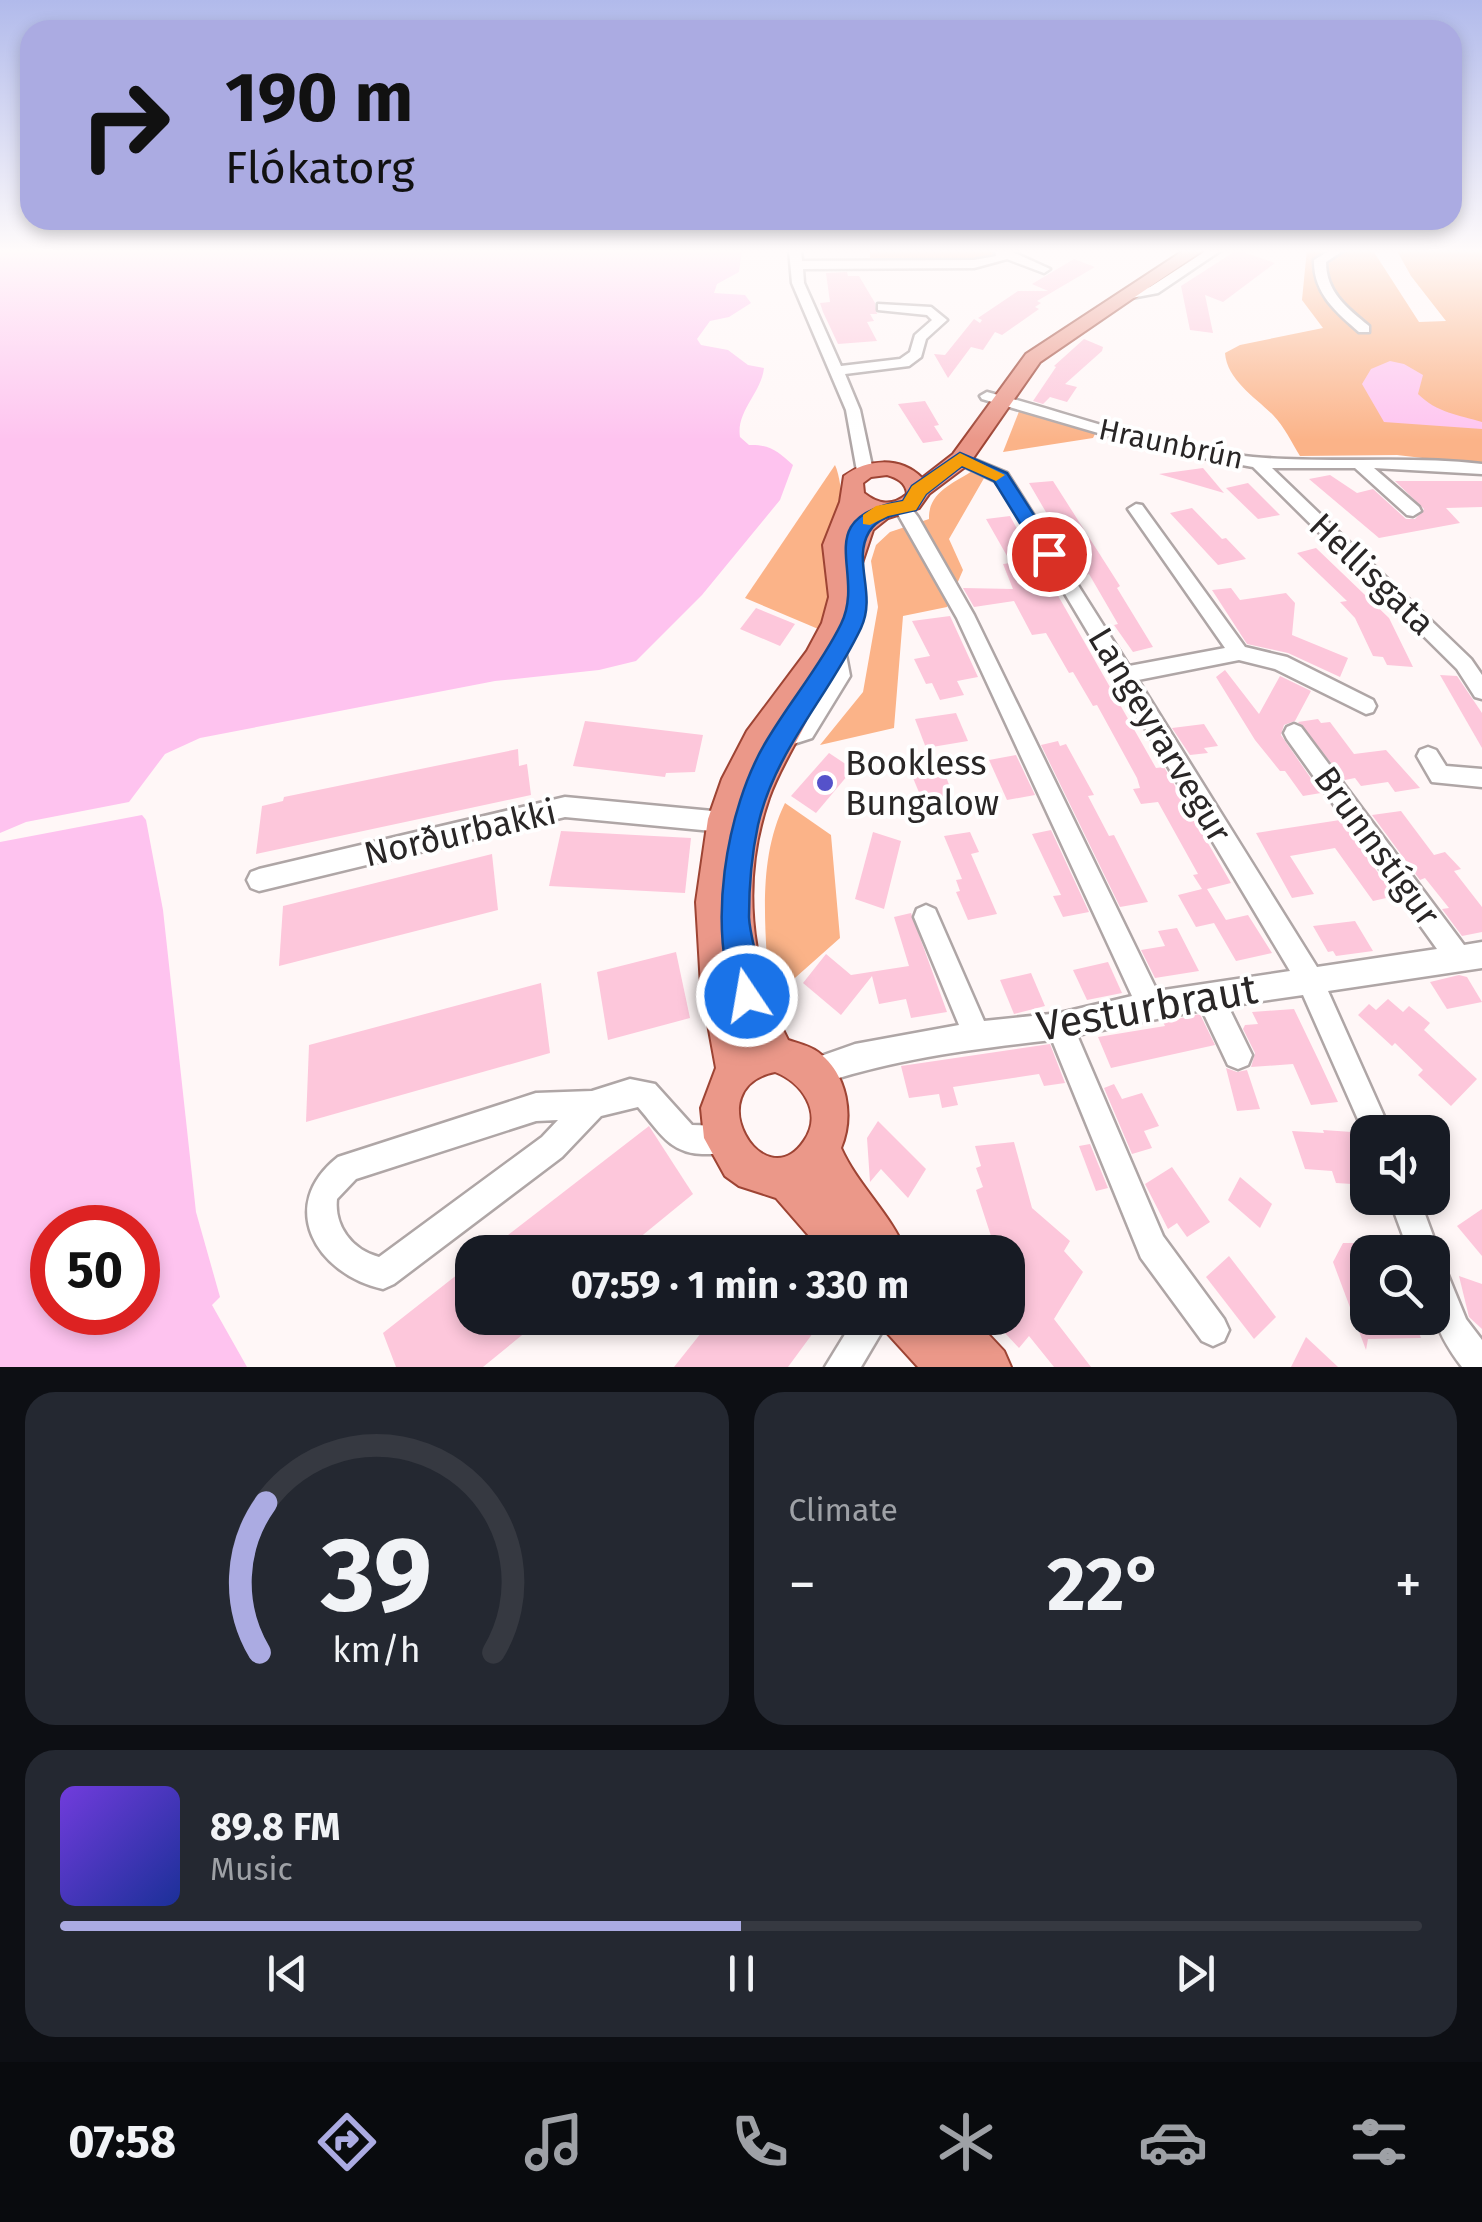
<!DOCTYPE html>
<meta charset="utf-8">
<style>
:root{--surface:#171b24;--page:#242831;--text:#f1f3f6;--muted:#9ea1a6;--line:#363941;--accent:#ababe2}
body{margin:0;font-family:"Fira Sans",sans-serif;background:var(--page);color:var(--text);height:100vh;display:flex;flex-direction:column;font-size:38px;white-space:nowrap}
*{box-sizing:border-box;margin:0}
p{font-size:32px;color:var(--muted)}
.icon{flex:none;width:55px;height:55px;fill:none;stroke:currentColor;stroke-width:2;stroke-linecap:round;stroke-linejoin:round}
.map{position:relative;height:1367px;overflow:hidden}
.panel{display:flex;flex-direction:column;gap:25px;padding:25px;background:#0d0f14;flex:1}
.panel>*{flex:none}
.top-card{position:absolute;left:20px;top:20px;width:1442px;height:210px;border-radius:30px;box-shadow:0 5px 15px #0003;background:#ababe2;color:#111;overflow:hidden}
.fabs{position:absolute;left:1350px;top:1115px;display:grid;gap:20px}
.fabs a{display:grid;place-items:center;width:100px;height:100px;border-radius:20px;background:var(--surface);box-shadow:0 5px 15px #0003;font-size:50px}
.speed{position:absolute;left:30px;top:1205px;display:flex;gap:20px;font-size:50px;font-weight:700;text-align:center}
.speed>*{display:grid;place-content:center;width:130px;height:130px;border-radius:50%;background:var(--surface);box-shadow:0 5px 15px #0003;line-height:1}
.speed .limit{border:15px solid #d22;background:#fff;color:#111}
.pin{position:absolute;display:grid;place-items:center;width:85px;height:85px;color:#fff;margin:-42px;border:5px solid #fff;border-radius:50%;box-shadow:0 2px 10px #0007}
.me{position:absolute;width:110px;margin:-55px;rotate:348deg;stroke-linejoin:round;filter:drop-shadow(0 0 8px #0008)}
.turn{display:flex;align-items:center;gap:35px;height:210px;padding:0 40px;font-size:45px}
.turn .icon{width:130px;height:130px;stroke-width:2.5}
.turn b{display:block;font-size:70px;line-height:85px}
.big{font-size:75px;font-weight:700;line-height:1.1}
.panel .widget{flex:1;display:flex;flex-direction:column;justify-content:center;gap:15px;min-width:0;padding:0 35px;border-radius:30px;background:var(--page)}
.panel .dial{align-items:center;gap:0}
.dial svg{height:260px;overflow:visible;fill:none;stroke:var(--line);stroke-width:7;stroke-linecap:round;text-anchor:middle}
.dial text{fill:var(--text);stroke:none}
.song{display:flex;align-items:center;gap:30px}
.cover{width:120px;height:120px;border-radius:15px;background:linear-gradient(135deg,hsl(260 70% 55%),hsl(230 70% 35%))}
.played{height:10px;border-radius:5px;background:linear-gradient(90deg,var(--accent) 50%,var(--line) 50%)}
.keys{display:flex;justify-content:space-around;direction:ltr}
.heat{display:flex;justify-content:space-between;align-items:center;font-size:55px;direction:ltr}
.panel .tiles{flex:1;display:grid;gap:25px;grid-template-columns:1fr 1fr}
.widget:last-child{grid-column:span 2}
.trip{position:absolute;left:455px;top:1235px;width:570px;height:100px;border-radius:30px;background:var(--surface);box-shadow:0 5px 15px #0003;font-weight:700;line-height:100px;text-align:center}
.dock{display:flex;height:160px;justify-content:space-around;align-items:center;background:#090b0e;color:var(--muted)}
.dock .icon{width:70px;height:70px}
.dock .current{color:var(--accent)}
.dock b{font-size:45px;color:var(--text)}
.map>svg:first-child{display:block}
.green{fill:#fbb388}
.water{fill:#fec3ef;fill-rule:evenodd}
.building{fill:#fdc7db}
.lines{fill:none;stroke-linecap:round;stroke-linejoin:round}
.minor-casing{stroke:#afa6a6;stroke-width:5}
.major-casing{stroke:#9e4434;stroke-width:4}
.minor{fill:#fff;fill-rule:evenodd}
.major{fill:#eb9889;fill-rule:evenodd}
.route{fill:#1a73e8;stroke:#114b97;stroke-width:2.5}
.slow{fill:#f59e0b}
.poi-dot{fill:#5552ca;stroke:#fff;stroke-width:4}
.labels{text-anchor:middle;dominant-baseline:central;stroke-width:8;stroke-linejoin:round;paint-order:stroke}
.far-street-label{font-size:30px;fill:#292626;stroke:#fff}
.street-label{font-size:35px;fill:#292626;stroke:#fff}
.poi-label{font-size:35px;fill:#292626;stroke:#fff;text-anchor:start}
.near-street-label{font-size:42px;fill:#292626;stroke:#fff}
</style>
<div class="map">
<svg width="1482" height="1367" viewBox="0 0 1482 1367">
<rect width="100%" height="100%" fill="#fff7f7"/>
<!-- green -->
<g class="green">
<polygon points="870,249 994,249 992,258 870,258"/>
<path d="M1307,249H1372L1419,322L1446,321L1411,276L1396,249H1482V465L1397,455L1300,456C1292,443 1284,426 1273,415C1255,397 1227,380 1225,353L1240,345L1323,328L1302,300Z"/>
<polygon points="1020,409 1096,432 1093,438 1003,452"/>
<path d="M835,465C850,498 838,597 823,631L745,598Z"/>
<path d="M974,470L987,473L949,539L963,570L947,607L903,616L894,728L820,745L863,692L878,607L871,561L876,545L890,532L929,519C928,492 954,483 974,470Z"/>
<path d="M785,803L831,835L840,938L769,1001C767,935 755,864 785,803Z"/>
</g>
<!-- water -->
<g class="water">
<path d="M0,249H742L739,272L717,284L714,293L745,295L751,303L729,317L710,321L697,339L701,345L728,350L748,365L764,368C761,394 736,411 740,437L749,445C769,444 779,452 793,465L780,500L702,595L636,661L599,670L495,681L200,738L165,754L129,802L26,822L0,833Z"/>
<path d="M1390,361L1404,364L1423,375L1418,394C1437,413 1459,415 1482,422V429L1384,422L1362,384L1371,369Z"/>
<path d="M142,815L146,820L163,910L196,1212L220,1297L212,1305L247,1367H0V842ZM52,1228H138V1312H52Z"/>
</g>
<!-- building -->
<g class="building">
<polygon points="1237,250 1275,263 1223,302 1205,295 1213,333 1190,330 1181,286"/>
<polygon points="1074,259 1095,267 1037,301 1041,303 1035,307 1039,309 1002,335 995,332 983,350 971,347 948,378 934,354 945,355 974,319 980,323 982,320 978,318 1018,291 1048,291 1032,284"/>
<polygon points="847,272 848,276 859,276 875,303 877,314 870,314 874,321 867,322 877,341 838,344 823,312 820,303 830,302 826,273"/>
<polygon points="1084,339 1103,347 1102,351 1065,384 1077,387 1067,402 1050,397 1043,404 1033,401 1056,367 1054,366"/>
<polygon points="925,401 939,425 934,426 943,440 923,443 898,404"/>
<polygon points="1203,468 1224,493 1159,474"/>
<polygon points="1330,475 1357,493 1373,489 1406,519 1415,519 1424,509 1395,481 1482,481 1482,507 1446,508 1460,523 1379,538 1309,479"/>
<polygon points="1053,481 1120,586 1117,588 1153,647 1133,652 1114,625 1118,624 1089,574 1086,575 1064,543 1029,483"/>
<polygon points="1248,483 1280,515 1258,519 1226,488"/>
<polygon points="1192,508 1222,539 1226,538 1246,559 1218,565 1170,513"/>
<polygon points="1010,516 1021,536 1017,536 1044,571 1156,768 1164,767 1231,883 1207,889 1226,920 1217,922 1248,915 1272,953 1236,961 1214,923 1196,927 1178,895 1202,889 1193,875 1198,874 1158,802 1141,804 1133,789 1140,788 1137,778 1097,705 1093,706 1073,672 1069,673 1046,633 1032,635 1014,601 974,607 963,588 1013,589 1003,564 1011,563 986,519"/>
<polygon points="1316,548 1389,618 1413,667 1387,665 1383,657 1373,656 1355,618 1340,602 1347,601 1297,553"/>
<polygon points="1231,588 1240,600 1286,593 1295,603 1292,635 1348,658 1340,677 1288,653 1247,644 1212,590"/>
<polygon points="756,608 795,624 780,646 740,629"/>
<polygon points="950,616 978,677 957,681 964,695 940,700 932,683 926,684 914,659 930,656 912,621"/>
<polygon points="1225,670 1259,714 1280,676 1311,691 1295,721 1284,725 1281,735 1321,793 1303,796 1285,771 1280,771 1255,740 1216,677"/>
<polygon points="1440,675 1457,676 1482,713 1482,748"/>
<polygon points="956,713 968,741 926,748 915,719"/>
<polygon points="1318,719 1321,723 1330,722 1354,754 1386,750 1420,788 1395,792 1388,782 1361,786 1355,778 1345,780 1298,722"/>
<polygon points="585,721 703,735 695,772 666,773 665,777 573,766"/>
<polygon points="1204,724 1218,746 1204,748 1208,753 1190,755 1172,728"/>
<polygon points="1058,741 1060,746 1066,744 1094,795 1088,796 1109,836 1114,835 1148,902 1120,907 1041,745"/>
<polygon points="518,749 519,766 527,764 531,795 256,854 262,806 283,801 284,797"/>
<polygon points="829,753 853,769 816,813 791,796"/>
<polygon points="1016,755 1035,795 1007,800 989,760"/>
<polygon points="942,767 956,802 925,807 911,773"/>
<polygon points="1401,811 1434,855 1445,852 1461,869 1454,871 1482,907 1482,932 1462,936 1442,909 1449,908 1425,878 1420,880 1372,815"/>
<polygon points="1340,820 1389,888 1395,896 1373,901 1335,848 1290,856 1314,894 1292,898 1256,833"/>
<polygon points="1051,830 1089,912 1063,917 1053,896 1061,895 1032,834"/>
<polygon points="561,831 691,838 685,893 549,886"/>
<polygon points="873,832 901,841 884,909 855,899"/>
<polygon points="970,832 979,852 971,854 997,914 968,920 956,892 960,891 956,880 962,879 944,836"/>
<polygon points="492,854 498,910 279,966 283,906"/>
<polygon points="911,913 947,1012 911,1018 906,999 879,1004 872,976 841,1015 803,983 826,954 851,975 909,966 894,917"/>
<polygon points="1355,921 1373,951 1336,956 1333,951 1328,952 1313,926"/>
<polygon points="1177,928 1199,971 1155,978 1141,950 1165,946 1158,931"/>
<polygon points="676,952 690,1018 608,1040 597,972"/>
<polygon points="1108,962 1122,993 1087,1000 1073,970"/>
<polygon points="1031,973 1045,1006 1014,1014 1000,980"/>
<polygon points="1459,975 1467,977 1482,1002 1447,1009 1430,982"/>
<polygon points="541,983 550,1053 306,1122 309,1045"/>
<polygon points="1388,999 1403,1012 1409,1006 1430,1023 1424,1030 1477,1079 1451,1106 1418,1075 1423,1070 1395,1043 1392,1046 1358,1015 1369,1004 1376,1010"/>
<polygon points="1294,1009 1319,1061 1338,1102 1311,1105 1293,1064 1251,1067 1255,1053 1243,1029 1245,1025 1258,1024 1252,1012"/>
<polygon points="1200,1014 1215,1045 1111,1068 1098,1037 1165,1026 1163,1022"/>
<polygon points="1050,1044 1065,1083 1044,1086 1039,1074 953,1087 958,1105 942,1108 939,1094 909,1098 901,1066"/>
<polygon points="1226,1068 1237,1072 1247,1070 1260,1109 1237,1111"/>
<polygon points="1114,1084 1122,1099 1142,1093 1159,1126 1144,1131 1152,1148 1132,1154 1104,1088"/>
<polygon points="878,1121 926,1169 908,1198 881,1169 870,1182 867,1138"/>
<polygon points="649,1126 693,1194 622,1252 486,1252"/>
<polygon points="1323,1130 1352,1132 1368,1174 1368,1185 1336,1183 1332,1171 1305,1169 1292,1131 1324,1133"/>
<polygon points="1014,1142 1032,1208 1070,1241 1064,1251 1083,1272 1054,1319 1091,1367 1054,1367 1029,1336 1019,1348 991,1318 1008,1318 1008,1252 980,1252 991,1236 976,1190 983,1187 976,1168 981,1166 975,1146"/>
<polygon points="1090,1144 1108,1188 1096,1191 1079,1146"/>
<polygon points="1172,1167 1210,1222 1187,1237 1177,1223 1168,1229 1145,1184"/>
<polygon points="1240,1177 1272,1204 1260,1228 1228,1200"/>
<polygon points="1482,1209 1482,1256 1457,1226"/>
<polygon points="1343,1243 1368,1243 1368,1318 1413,1318 1421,1338 1368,1339 1366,1350 1333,1262"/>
<polygon points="1229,1256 1276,1317 1254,1339 1206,1277"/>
<polygon points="472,1263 472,1318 543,1318 483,1367 396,1367 383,1333"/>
<polygon points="1459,1276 1482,1284 1482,1329 1469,1317"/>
<polygon points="713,1318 824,1318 788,1367 674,1367"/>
<polygon points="1306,1337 1338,1367 1291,1367"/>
</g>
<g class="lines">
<defs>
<g id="minor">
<polygon points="789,249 801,249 802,261 974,260 996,256 994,249 1006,249 1050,269 1044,273 1007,259 974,268 803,269 804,283 841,366 900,359 910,352 915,335 932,320 927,315 878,310 878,304 931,307 947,320 926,339 921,357 909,366 845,374 860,410 873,471 865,476 857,471 846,410 792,283"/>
<polygon points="1209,249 1223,249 1158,293 1126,299 1120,295 1150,287"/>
<path d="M1332,249H1346L1326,262C1326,292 1347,308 1369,326V332H1359C1336,312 1313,293 1314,260Z"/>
<path d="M987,392C1076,415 1161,449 1253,457C1330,464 1406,455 1482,464V474L1374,468L1419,507L1421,511L1413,516L1407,515L1355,468H1272L1471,659L1482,675V699L1475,697L1457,669L1253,467L1153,449L982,399L980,396Z"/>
<path d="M961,454L1007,473L1129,666L1225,648L1128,509L1136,504L1142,505L1245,647L1287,657L1373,700L1376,706L1373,712L1366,714L1275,669L1239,660L1138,680L1317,967L1437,949L1287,739L1284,733L1287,727L1294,724L1301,727L1464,945L1482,942V968L1328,991L1391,1132H1368V1142L1303,995L1228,1006L1252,1055L1248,1065L1238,1069L1228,1065L1202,1010L1077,1035L1163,1236L1224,1319L1229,1330L1224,1341L1213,1346L1202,1341L1141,1258L1052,1040C972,1049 891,1059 814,1086L804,1082L800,1072L804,1062L855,1044L959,1025L914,917L917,909L926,905L935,909L984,1021L1060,1013L1132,996L957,618L895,509L903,504L909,505L918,517L974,615L1157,991L1290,971L1006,495L995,481L955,462L953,459Z"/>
<polygon points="836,648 846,655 850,676 812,738 781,748 774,745 770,739 774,733 798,725 830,675 826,655"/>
<polygon points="1428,747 1436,750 1446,766 1482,769 1482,787 1432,782 1417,756 1420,750"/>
<polygon points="565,797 723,812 731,815 734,822 731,829 723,832 565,817 259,891 251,888 247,880 251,872 259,869"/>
<path d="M630,1079L655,1084L692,1125L724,1126L734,1130L738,1140L734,1150C723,1155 714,1154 702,1154C669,1153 659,1131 638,1107L601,1116L562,1157L394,1284L383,1289C316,1274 276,1206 338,1157L536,1093L592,1091ZM558,1120L542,1137L379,1257C352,1250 334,1226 337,1199L356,1179L536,1121Z"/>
<path d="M1389,1198H1419L1439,1252L1436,1260L1443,1263L1466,1319L1482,1340V1367H1462C1428,1322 1432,1306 1432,1252H1409Z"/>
<polygon points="855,1318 890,1318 861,1367 825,1367"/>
</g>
<g id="major">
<path d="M1186,249H1205L1040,362L969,464L929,494L919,508L888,518L873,530L862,563L848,564C863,625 829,662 794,710L803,713L807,721C794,747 779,770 769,798C741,879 749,964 788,1040C797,1043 810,1046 818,1052C848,1074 854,1117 841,1148C858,1186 891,1214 906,1252H823L776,1198L739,1186L725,1176L704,1138L701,1108L716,1068L701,986L696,902L708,819L722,779L747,731L807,651L822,623L829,597L823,545L840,502L844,476C867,459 900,456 922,478L953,454L1026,354ZM887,475C897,478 906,482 907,494C892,507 878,504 864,493L863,483L871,477ZM775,1072C801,1082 824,1112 804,1141C764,1200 697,1088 775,1072Z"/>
<polygon points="882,1318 973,1318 1004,1351 1011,1367 918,1367 888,1334"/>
</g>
</defs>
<!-- minor casing -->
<use href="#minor" class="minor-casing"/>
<!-- major casing -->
<use href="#major" class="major-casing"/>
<!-- minor -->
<use href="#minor" class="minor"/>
<!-- major -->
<use href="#major" class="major"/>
</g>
<!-- sky -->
<linearGradient id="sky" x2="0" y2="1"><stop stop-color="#b1baeb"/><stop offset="0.57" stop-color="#fffbfb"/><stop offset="1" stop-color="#fffbfb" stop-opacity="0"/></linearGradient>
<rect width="1482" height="440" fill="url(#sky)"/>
<!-- route -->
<path class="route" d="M960,453L1007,473L1059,554L1049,561L1042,559L994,481L962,466L926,494L916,510C900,514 879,515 869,532C852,561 877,594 861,628C829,696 775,750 758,825C752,853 749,888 749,917C750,944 768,982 758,1007L747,1011L737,1007C706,932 725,809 767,740C790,701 821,665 841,624C867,571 807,518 903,501L912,486Z"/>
<!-- slow -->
<polygon class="slow" points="960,453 1005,475 996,481 962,466 926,494 916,510 888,516 870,525 863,524 863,515 876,506 903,501 912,486"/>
<!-- markers -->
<circle class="poi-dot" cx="825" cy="783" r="10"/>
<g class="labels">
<!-- far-street labels -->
<g class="far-street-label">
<text transform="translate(1171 444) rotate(12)">Hraunbrún</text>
</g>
<!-- street labels -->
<g class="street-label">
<text transform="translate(1372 574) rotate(44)">Hellisgata</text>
<text transform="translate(1160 735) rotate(59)">Langeyrarvegur</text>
<text transform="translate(460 833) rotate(-13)">Norðurbakki</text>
<text transform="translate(1377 846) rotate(54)">Brunnstígur</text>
</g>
<!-- poi labels -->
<g class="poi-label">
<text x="845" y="763">Bookless<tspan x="845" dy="40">Bungalow</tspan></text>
</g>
<!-- near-street labels -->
<g class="near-street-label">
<text transform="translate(1147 1008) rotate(-10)">Vesturbraut</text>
</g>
</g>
</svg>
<div class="fabs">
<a><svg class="icon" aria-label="sound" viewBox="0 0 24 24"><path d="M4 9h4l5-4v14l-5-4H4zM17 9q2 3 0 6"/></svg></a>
<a><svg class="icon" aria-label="search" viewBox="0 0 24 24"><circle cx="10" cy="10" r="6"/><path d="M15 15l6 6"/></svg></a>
</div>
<div class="speed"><div class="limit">50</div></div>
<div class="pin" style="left:1049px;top:554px;background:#d93025"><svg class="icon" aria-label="arrive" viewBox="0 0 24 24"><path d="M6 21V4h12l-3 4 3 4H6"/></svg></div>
<svg class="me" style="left:747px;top:996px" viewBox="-20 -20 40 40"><circle r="17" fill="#1a73e8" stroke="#fff" stroke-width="3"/><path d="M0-11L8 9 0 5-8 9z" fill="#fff"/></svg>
<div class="trip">07:59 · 1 min · 330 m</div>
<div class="top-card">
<div class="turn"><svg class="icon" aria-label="right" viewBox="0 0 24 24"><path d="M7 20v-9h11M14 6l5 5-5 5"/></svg><div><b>190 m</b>Flókatorg</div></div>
</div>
</div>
<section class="panel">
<div class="tiles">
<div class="widget dial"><svg viewBox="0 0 100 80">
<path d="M14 69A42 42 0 1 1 86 69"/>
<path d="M14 69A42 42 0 0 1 16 23" stroke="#ababe2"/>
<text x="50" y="56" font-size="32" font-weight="700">39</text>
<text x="50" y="72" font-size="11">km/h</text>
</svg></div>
<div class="widget"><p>Climate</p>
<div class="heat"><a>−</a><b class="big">22°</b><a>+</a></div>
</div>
<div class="widget">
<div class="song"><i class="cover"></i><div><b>89.8 FM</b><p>Music</p></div></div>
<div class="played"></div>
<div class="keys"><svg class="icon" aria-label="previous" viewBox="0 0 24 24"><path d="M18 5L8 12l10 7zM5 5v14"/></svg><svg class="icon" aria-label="pause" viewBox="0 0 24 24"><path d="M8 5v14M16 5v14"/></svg><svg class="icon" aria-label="next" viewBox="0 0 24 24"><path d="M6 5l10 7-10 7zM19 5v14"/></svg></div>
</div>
</div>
</section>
<nav class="dock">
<b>07:58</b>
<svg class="icon current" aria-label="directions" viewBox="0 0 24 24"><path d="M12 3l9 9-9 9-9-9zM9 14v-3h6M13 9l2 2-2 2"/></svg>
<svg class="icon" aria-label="music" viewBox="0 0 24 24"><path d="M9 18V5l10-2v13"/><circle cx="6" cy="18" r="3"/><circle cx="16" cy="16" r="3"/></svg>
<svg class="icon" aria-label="phone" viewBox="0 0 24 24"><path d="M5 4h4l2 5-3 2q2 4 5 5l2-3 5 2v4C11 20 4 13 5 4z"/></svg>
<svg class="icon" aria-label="climate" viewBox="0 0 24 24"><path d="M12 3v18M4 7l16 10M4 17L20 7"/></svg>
<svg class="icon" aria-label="car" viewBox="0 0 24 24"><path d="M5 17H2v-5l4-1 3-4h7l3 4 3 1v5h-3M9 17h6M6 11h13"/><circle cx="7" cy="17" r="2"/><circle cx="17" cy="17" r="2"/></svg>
<svg class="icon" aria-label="filters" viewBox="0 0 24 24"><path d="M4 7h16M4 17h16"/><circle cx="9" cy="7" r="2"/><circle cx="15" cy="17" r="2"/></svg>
</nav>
